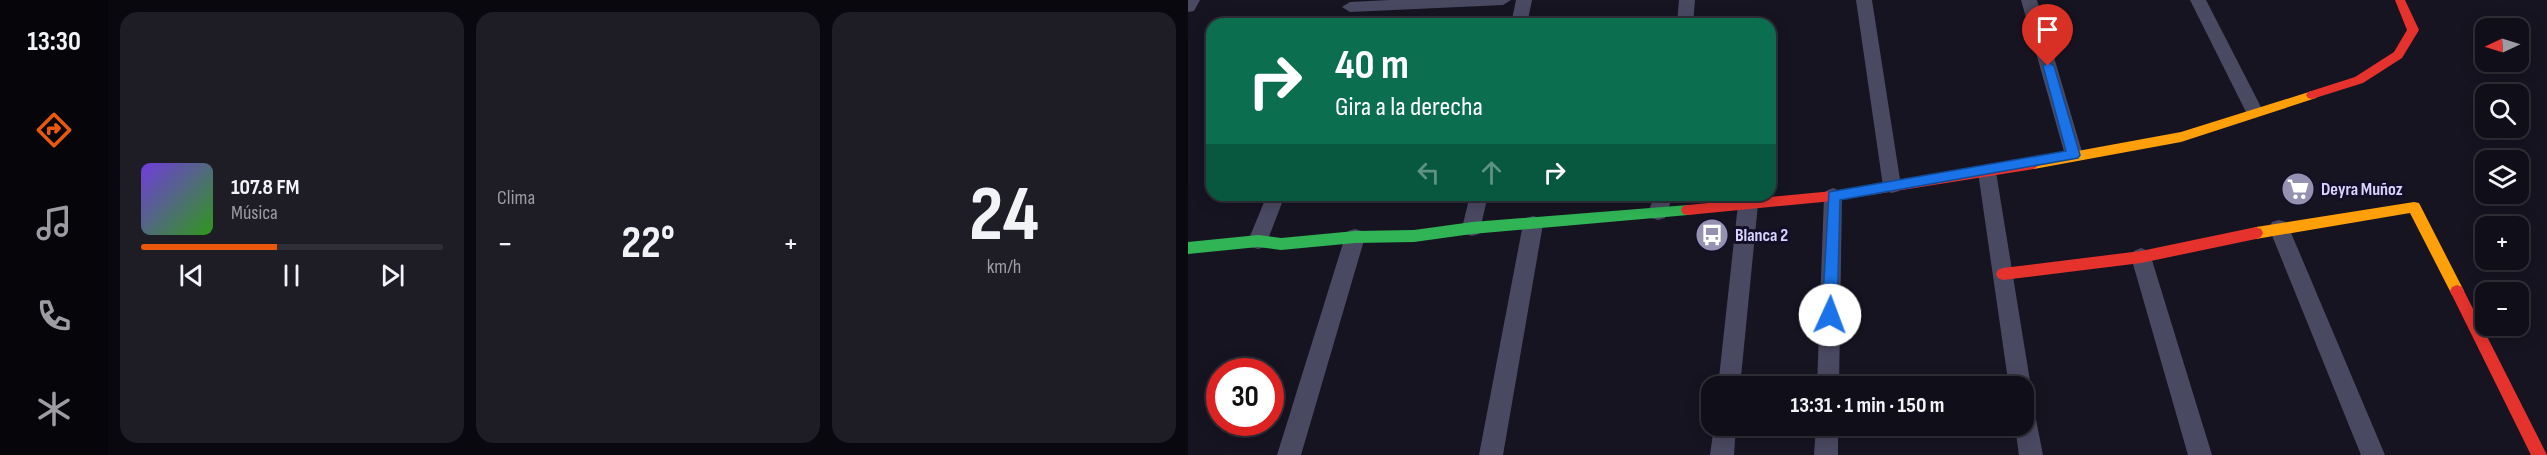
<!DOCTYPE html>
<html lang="es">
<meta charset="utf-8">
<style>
:root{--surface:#100f19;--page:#1e1d26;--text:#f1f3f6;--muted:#9c9ca2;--line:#302f38;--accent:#ea580c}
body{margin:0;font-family:"Sofia Sans Condensed",sans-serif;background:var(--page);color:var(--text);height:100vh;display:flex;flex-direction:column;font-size:22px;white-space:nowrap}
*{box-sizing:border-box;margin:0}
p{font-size:20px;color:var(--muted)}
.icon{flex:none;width:33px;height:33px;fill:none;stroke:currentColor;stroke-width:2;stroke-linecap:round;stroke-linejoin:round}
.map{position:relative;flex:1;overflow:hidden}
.panel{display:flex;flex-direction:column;gap:12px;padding:12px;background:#09080e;width:1080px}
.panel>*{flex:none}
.banner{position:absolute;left:18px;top:18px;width:570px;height:183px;border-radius:18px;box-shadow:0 3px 15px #0003,0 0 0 2px var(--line);background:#0b6e4f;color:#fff;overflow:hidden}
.needle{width:39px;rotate:266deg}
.fabs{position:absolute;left:1287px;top:18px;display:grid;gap:12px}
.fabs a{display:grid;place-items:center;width:54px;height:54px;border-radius:12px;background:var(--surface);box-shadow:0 3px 15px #0003,0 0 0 2px var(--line);font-size:30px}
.speed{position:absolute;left:18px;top:358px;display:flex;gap:12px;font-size:30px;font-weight:700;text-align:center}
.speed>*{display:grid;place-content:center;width:78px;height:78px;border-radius:50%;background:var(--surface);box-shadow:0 3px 15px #0003,0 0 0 2px var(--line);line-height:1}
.speed .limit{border:9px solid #d22;background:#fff;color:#111}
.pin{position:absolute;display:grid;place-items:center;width:51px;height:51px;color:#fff;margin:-62px -26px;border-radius:50% 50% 50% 0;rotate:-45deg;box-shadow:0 0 6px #0007}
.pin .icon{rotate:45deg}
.me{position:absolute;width:66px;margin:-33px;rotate:2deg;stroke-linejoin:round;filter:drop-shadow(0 0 4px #0008)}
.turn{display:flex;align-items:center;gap:21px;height:126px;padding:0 30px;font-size:27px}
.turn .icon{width:78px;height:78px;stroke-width:2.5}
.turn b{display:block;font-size:42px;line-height:51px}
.lanes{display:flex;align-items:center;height:57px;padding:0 30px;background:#0003;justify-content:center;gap:30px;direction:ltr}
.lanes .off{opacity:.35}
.big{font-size:45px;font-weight:700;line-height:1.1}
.panel .tile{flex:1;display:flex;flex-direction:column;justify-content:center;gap:9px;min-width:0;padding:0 21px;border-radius:18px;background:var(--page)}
.panel .dial{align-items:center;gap:0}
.dial b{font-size:78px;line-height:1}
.song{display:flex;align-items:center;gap:18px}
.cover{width:72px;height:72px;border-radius:9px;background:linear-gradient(135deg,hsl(260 70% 55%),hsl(110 70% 35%))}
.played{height:6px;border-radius:3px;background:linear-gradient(90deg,var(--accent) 45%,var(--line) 45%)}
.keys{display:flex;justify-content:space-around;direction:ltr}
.heat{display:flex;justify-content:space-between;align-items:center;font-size:33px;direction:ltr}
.panel .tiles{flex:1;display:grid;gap:12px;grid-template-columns:repeat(3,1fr)}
.trip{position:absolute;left:513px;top:376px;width:333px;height:60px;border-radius:18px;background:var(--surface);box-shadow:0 3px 15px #0003,0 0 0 2px var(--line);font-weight:700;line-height:60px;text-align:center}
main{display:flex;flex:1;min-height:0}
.dock{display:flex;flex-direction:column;width:108px;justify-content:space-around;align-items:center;background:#06060a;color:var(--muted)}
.dock .icon{width:42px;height:42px}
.dock .selected{color:var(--accent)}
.dock b{font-size:27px;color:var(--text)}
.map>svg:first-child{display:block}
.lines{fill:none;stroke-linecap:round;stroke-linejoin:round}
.street{fill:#4a4962;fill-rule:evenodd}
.fast{fill:#30b455;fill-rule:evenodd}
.slow{fill:#ff9f0a;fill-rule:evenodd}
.jam{fill:#e5322d;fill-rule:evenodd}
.route{fill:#1a73e8;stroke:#114b97;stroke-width:1.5}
.labels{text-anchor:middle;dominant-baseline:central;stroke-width:6;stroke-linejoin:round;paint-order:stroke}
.poi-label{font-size:18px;font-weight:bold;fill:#d9d4ff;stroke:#130f26;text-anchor:start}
</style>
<main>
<nav class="dock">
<b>13:30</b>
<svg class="icon selected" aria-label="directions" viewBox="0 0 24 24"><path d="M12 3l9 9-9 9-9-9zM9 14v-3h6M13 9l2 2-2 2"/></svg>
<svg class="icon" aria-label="music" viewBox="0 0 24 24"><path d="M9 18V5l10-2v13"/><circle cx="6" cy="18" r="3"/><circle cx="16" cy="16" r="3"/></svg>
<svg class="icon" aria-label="phone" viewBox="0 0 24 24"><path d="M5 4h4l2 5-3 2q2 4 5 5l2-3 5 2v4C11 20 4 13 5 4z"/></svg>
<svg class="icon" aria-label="climate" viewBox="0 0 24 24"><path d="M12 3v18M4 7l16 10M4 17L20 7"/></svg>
</nav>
<section class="panel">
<div class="tiles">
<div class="tile">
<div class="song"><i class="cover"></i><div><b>107.8 FM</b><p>Música</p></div></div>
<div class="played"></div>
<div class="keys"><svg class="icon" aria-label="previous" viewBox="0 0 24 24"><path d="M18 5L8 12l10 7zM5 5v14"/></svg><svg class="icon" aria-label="pause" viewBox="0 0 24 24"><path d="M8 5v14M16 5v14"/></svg><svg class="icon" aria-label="next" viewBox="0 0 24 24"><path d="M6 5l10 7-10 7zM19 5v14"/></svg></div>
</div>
<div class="tile"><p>Clima</p>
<div class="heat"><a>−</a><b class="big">22°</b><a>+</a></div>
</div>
<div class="tile dial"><b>24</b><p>km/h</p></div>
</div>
</section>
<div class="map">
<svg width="1359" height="455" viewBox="0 0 1359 455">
<rect width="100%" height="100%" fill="#161421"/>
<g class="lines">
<!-- street -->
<g class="street">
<polygon points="0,0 12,0 6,11 0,12"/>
<polygon points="202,0 323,0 315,5 162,12 154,7 162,2"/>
<polygon points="328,0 344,0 339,24 323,24"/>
<polygon points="491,0 507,0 505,24 489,24"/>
<polygon points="668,0 684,0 713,186 711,191 704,193 697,191 695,186"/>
<polygon points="833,0 849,0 895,155 892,160 880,160 877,155"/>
<polygon points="1002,0 1018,0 1075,111 1072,116 1060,116"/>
<polygon points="799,165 806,167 808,172 843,387 840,394 836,396 836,387 821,387 790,172 792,167"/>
<polygon points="645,188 652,191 654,196 651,387 629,387 636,196 638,191"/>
<polygon points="79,195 97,195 77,247 70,249 63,247 60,241"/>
<polygon points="282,195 300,195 291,234 284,236 277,234 274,228"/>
<polygon points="467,195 485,195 477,218 470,220 463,218 460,212"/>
<polygon points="560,196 567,199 570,204 552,387 530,387 550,204 553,199"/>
<polygon points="345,216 352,218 355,224 315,455 291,455 335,224 338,218"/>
<polygon points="1091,220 1098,222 1101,228 1197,455 1173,455 1081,228 1084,222"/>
<polygon points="167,229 174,231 177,237 113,455 89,455 157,237 160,231"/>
<polygon points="953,248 960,251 963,257 1024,455 1000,455 943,257 946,251"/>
<polygon points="836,396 844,399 855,455 831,455 827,426 836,426"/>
<polygon points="526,426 548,426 546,455 522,455"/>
<polygon points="628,426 650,426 650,455 626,455"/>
</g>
<!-- fast -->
<polygon class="fast" points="500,205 505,206 507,210 505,214 500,215 284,234 226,242 167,243 93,250 70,247 0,254 0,242 70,235 93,238 167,231 226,230 284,222"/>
<!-- slow -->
<g class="slow">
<polygon points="1124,91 1128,92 1130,95 1128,98 993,142 846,169 840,164 846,159 993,132"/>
<polygon points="1226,202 1231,203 1274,287 1276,291 1274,295 1269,297 1264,295 1222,213 1068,239 1063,237 1061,233 1063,229 1068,227"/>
</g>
<!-- jam -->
<g class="jam">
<polygon points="1207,0 1217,0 1231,30 1214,58 1175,83 1124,99 1120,98 1118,95 1120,92 1167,77 1206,52 1219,30"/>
<polygon points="846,159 852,164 846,169 645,201 500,215 495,214 493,210 495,206 500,205 645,191"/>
<polygon points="1068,227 1073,229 1075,233 1073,237 1068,239 953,263 815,280 810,278 808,274 810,270 815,268 953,251"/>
<polygon points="1269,285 1274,287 1359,455 1343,455 1262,291 1264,287"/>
</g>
</g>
<!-- route -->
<polygon class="route" points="860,62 866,66 892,155 890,158 652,200 649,315 642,322 636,320 634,315 641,192 878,151 855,66"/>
<!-- icons -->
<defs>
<symbol id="supermarket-disc" viewBox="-11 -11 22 22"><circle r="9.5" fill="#9591b1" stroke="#130f26"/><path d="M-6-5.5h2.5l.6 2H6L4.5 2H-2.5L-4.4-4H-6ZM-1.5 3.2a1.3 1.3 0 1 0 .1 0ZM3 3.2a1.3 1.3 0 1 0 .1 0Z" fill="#fff"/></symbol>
<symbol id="bus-disc" viewBox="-11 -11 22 22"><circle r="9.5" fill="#9591b1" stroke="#130f26"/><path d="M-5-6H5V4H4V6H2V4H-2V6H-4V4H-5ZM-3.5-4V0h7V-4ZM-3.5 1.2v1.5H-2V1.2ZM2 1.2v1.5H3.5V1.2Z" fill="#fff"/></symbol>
</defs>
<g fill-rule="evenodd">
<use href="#supermarket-disc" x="1091" y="170" width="38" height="38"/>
<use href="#bus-disc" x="505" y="216" width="38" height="38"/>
</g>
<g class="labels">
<!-- poi labels -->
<g class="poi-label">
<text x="1133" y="189">Deyra Muñoz</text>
<text x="547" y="235">Blanca 2</text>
</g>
</g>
</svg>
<div class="fabs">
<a><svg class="needle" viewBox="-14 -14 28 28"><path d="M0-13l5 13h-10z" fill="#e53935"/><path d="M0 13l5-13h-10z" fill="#9c9ca2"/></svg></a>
<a><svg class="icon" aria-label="search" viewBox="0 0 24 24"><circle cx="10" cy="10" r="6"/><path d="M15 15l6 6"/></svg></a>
<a><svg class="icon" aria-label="layers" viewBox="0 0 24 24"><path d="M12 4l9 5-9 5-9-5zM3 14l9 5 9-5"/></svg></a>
<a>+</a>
<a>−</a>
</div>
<div class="speed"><div class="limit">30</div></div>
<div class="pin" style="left:860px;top:66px;background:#d93025"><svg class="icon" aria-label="arrive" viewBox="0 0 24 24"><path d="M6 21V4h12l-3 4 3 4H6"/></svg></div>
<svg class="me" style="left:642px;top:315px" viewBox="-20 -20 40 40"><circle r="19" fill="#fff"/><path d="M0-13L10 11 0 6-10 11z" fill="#1a73e8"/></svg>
<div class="trip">13:31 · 1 min · 150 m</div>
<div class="banner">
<div class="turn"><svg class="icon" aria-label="right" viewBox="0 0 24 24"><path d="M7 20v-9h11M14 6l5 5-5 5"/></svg><div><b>40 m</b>Gira a la derecha</div></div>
<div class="lanes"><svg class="icon off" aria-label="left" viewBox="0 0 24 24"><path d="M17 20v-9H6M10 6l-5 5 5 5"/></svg><svg class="icon off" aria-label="ahead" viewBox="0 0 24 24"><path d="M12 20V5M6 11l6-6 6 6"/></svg><svg class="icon" aria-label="right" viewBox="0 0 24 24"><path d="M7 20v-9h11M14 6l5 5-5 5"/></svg></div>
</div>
</div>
</main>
